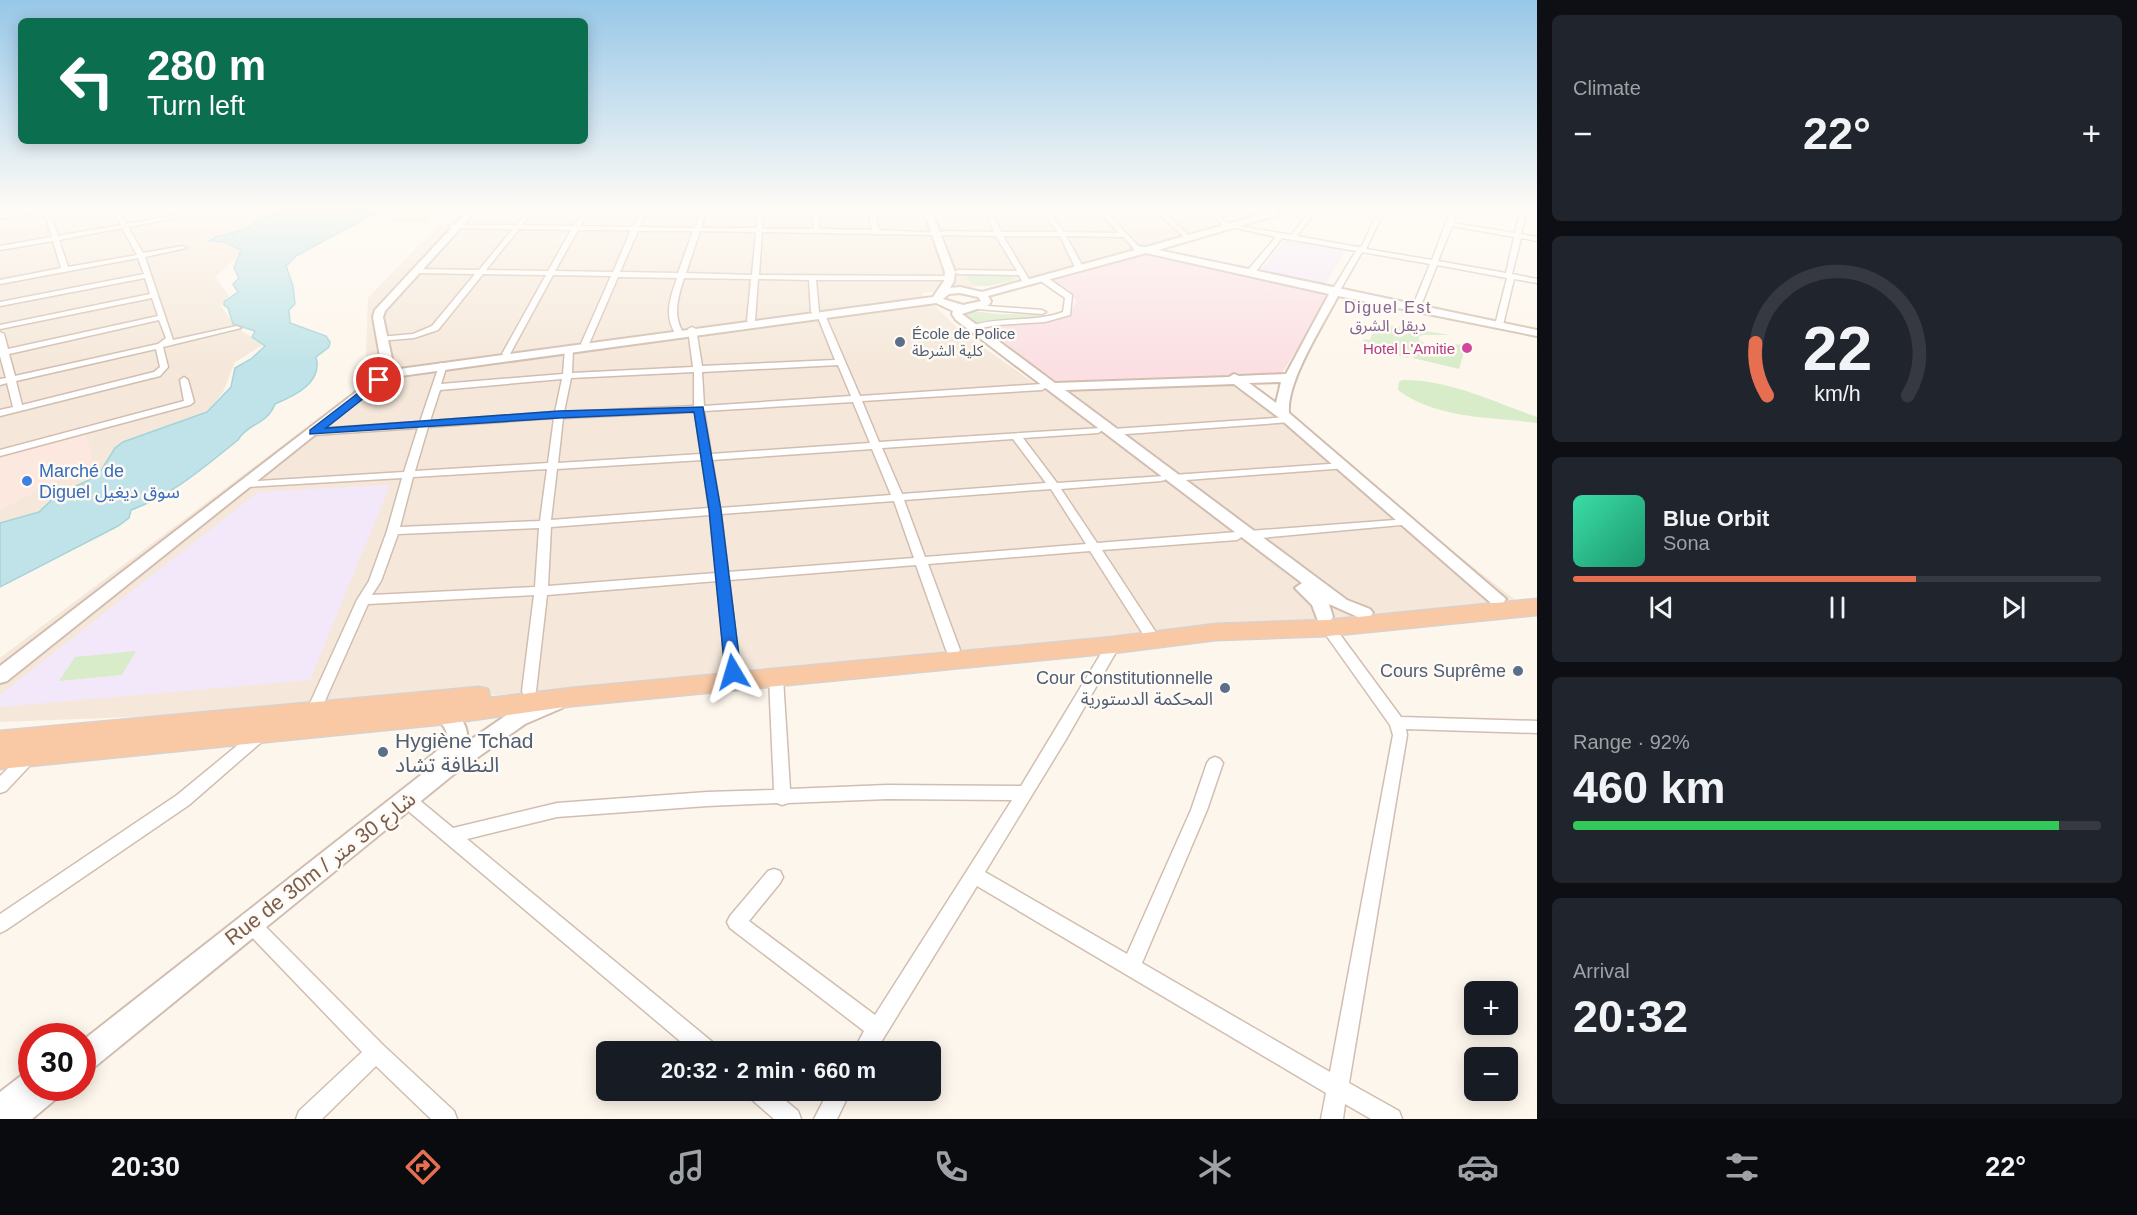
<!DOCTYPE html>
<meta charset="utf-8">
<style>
:root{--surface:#171b24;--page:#20242c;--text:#f1f3f6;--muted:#9ea1a6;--line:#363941;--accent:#e76f51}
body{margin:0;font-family:Helvetica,"Noto Sans Arabic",sans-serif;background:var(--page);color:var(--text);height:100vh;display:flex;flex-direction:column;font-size:22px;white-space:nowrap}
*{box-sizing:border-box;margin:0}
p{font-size:20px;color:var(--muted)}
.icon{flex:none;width:33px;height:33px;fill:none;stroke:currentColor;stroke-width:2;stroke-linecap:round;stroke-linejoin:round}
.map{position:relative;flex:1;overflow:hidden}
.panel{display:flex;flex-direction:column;gap:15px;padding:15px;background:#0d0f14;width:600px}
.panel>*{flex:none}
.hud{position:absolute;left:18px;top:18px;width:570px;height:126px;border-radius:9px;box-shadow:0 3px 15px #0003;background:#0b6e4f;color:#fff;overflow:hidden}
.buttons{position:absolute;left:1464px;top:981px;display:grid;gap:12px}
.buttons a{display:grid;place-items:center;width:54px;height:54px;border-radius:9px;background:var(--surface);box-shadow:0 3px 15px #0003;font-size:30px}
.speed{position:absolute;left:18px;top:1023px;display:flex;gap:12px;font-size:30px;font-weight:700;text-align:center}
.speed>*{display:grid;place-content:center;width:78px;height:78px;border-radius:50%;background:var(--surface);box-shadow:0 3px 15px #0003;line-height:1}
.speed .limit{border:9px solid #d22;background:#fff;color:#111}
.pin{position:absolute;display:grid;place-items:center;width:51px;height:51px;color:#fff;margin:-26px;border:3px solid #fff;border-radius:50%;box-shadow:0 2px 6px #0007}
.me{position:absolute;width:66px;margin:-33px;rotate:353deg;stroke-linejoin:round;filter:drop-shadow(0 0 4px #0008)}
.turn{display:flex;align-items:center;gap:21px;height:126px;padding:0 30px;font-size:27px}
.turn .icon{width:78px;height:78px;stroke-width:2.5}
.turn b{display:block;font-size:42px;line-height:51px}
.big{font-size:45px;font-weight:700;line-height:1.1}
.panel .tile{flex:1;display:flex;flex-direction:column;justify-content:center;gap:9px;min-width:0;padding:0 21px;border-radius:9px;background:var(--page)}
.panel .dial{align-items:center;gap:0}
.dial svg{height:156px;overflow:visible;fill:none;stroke:var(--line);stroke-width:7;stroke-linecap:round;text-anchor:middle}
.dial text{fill:var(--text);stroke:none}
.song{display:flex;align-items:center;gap:18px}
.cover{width:72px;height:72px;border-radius:9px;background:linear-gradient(135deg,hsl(160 70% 55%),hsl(160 70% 35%))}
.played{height:6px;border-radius:3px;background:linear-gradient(90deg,var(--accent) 65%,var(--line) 65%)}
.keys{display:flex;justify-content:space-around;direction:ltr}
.heat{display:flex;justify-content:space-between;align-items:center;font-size:33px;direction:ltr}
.charge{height:9px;border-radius:4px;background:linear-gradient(90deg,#34c759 92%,var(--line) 0)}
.trip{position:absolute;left:596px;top:1041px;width:345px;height:60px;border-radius:9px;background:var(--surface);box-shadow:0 3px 15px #0003;font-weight:700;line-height:60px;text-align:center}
.dock{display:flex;height:96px;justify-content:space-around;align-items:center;background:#090b0e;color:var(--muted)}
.dock .icon{width:42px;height:42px}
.dock .selected{color:var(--accent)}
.dock b{font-size:27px;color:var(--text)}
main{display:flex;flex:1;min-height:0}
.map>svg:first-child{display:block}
.residential{fill:#f5e8da}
.commercial{fill:#fde8e0}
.education{fill:#f3e8fa}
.medical{fill:#fbdfe3}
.green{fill:#d8ecc9}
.water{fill:#bfe3e8;stroke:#a5d3da;stroke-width:1.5}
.building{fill:#f3d5c3}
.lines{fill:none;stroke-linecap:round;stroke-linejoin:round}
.minor-casing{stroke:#d1beb0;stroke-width:3}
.tertiary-casing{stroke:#d1beb0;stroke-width:4}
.trunk-casing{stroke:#dad1cd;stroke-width:3}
.minor{fill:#fff;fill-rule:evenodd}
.tertiary{fill:#fff;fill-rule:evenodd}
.trunk{fill:#f9c8a4;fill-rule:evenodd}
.route{fill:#1a73e8;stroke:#114b97;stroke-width:1.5}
.service-dot{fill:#5c6f8a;stroke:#fffaf3;stroke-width:2}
.hotel-dot{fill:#d1479c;stroke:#fffaf3;stroke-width:2}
.shop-dot{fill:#3f7fe0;stroke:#fffaf3;stroke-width:2}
.labels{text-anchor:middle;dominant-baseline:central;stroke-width:5;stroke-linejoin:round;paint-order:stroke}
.far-service-label{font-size:15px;fill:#4e5e75;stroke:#fffaf3;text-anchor:start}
.far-hotel-label{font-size:15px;fill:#b23c85;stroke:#fffaf3;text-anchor:end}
.far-neighbourhood-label{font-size:16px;letter-spacing:1.5px;fill:#846695;stroke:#fffaf3}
.shop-label{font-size:18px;fill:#366cbe;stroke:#fffaf3;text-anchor:start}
.service-label{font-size:18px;fill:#4e5e75;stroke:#fffaf3;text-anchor:end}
.near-service-label{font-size:21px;fill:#4e5e75;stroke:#fffaf3;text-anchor:start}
.near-street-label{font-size:21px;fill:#7a5c4d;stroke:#fffaf3}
</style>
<main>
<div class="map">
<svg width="1537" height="1119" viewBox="0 0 1537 1119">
<rect width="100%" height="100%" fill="#fdf6ec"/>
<!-- residential -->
<g class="residential">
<polygon points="0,209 280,209 246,228 205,239 208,243 225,242 242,252 216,277 229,296 221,306 235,326 263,345 235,362 223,392 208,412 94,486 15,526 0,529"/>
<polygon points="457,209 1269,209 1272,211 1022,281 922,293 960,331 1040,387 1233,379 1523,606 339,709 0,722 0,658 365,383 368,298 425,239"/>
</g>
<!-- commercial -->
<polygon class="commercial" points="85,430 93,462 0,510 0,452"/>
<!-- education -->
<g class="education">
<polygon points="1286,238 1346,249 1325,285 1259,272"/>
<polygon points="390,485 310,680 0,707 0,695 258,492"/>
</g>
<!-- medical -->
<polygon class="medical" points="1143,254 1150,254 1333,292 1282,373 1055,385 981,329 1052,320 1071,313 1076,301 1069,290 1052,281"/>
<!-- green -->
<g class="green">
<path d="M964,273L1012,274L1014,279C995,284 974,295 964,273Z"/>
<polygon points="970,311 999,314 1058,315 975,325 964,316 964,314"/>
<path d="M1376,323L1450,335H1423L1419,337V340C1435,351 1449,342 1466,345L1459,369L1413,358L1416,351L1412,349L1408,358L1361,347L1364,339L1370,340Z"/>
<path d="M1402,380C1448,379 1494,402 1537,417V423C1492,417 1436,419 1398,390L1399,382Z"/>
<polygon points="136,651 122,675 59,681 75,657"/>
</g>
<!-- water -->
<path class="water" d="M285,209H383L296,256L286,266L293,286L295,304L289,310L290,323L326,336L330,342L329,347L316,357C323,383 294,396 275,404C267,425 248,423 238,440C204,467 173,495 131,510L129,518L118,526L0,587V523L39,512L57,495L89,480L102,469L115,448L123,442L207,412L231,387L235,368L251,359L265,346L252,337L255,331L233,324L228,308L224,305V302L238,292L233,284L239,278L234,268L241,250L225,242L209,241L216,237L246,229L263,218Z"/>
<!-- building -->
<polygon class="building" points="416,210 437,211 424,223 388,222 400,214"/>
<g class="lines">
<defs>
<g id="minor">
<path d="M33,209H49L58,236L121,225L112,209H118L126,224L208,209H223L128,227L143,253L183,246L186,248L145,257L173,340L237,326L241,328L163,347L168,367L160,376L0,416V410L13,407L7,383L0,385V379L6,378L0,356V332L4,334L8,349L158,316L152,298L0,329V325L150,294L145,278L0,306V302L144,274L138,258L0,284V280L61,268L53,241L0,250V246L52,237L44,211L0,219V215ZM122,228L137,255L68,267L59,240ZM159,320L166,338L158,344L15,376L9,354ZM156,349L160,367L154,372L22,405L16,381Z"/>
<path d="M529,209H535L522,225L574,226L586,209H592L580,226L633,227L641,209H647L639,227L695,228L701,209H707L701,228H756L758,209H764L762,229H814L812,209H818L820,229L872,230L868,209H874L879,230L940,233L943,231L994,232L985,209H991L1001,232H1058L1041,209H1047L1064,232L1119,233L1097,209H1104L1140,248L1135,249L1123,237L1066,236L1083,267L1079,269L1075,267L1060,236H1003L1030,281L1026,283H1023L1019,275L958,274L954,272L958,270L1017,271L996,236L762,232L759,275L949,276L953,278L949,280H816L819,312L815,314L811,312L809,280L758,279L755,321L751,323L747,321L751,279L684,278C678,297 672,316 684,334L680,336H677C663,316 670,299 677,278L618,277L589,344L585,346L581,344L611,276L553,275L510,354L506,357L502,354L546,275L483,274L438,330L414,338L379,341V337L413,334L432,326L475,274L416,273L412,271L413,269L479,270L513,229L452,228L450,227V225H516ZM519,229L571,230L548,271L486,270ZM578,230H631L613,272L555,271ZM638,231H693L678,273L620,272ZM700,231L756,232L752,275L686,273Z"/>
<polygon points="1154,209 1161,209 1187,234 1187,236 1183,236"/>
<path d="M1206,209H1213L1227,223L1234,225L1291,235L1312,209H1318L1297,236L1358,247L1362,246L1379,209H1385L1366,249L1432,260L1451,209H1457L1453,223L1515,233L1520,212L1510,209L1537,211V215L1526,213L1521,234L1537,237V241L1521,238L1512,274L1537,279V283L1514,279L1503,325L1499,327L1495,325L1507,278L1437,265L1420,308L1416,310L1412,308L1430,264L1362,252L1339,292L1335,294L1331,292L1356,251L1282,238L1253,275H1247V271L1276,237L1223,225ZM1452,226L1514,237L1506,273L1438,261Z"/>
<path d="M1042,278H1048L1072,295L1070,315L1045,322L997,325L971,330V326C1001,316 1034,323 1063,312L1065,298L1042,282Z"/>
<polygon points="974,305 1042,310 1046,312 1042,314 977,309 974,309"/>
<path d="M818,313L825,315L860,396L1042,384L1047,387L1042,390L862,401L879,442L1101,428L1103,430L1098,433L1023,438L1057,483L1165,476L1166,478L1165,480L1161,481L1061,489L1097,543L1237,532L1243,536L1237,540L1102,550L1155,631L1153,634H1143L1090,551L928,564L960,650L958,653H948L946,650L916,565L729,580L740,672L738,676H728L726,672L717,581L547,595L536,691L534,695L529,696L524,695L522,691L534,595L368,604L320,712L318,716L313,718L308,716L306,712L357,600L369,581L387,531L402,478L247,487L242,484L243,482L404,472L418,428L314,435L309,432L314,429L420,422L440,363L447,365L441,384L563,374L565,349L569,346L573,349L572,373L693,367L688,329L692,327L696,329L702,366L835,360L817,315ZM838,365L851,396L704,406L702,372ZM694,372V406L564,412L571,378ZM562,379L555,412L430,421L440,390ZM853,402L870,443L711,454L704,411ZM695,412L701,454L558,463L563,418ZM554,418L548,463L415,471L428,427ZM1013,439L1046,483L902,494L882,448ZM872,449L891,495L720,508L712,460ZM702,460L709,508L551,520L557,469ZM547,469L540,521L400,527L413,477ZM1051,489L1086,544L925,557L904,500ZM894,501L914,558L728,572L721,514ZM710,515L716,573L548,586L551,527ZM539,528L535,587L372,595L381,581L398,534Z"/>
<polygon points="184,377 188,380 194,402 190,405 0,456 0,450 184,401 180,380"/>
<polygon points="1289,417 1292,418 1292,422 1113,435 1108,432 1113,429"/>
<polygon points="1343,463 1348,466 1347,468 1173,481 1168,478 1173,475"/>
<polygon points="1408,519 1414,522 1412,524 1249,539 1243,535 1249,531"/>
<polygon points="1328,623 1333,625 1401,717 1537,721 1537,733 1406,729 1407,735 1349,1083 1399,1111 1402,1119 1371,1119 1345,1104 1343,1119 1321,1119 1326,1093 977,886 875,1052 853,1052 864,1031 730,928 727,922 730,916 768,871 774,869 780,871 783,877 780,883 749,921 875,1015 1012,800 887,799 788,803 782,805 777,803 707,806 557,817 467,839 716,1045 719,1052 693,1052 400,804 398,799 400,794 406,792 412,794 453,828 557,803 707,792 774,790 769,678 771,674 776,673 781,674 783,678 790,789 887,785 1021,786 1108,642 1118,642 1120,645 1065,741 985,872 1127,954 1191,810 1207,763 1210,759 1215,757 1220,759 1223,763 1207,810 1142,963 1330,1072 1393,735 1390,725 1321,628 1323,625"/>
<polygon points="261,728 266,730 268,734 266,738 189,805 6,930 0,933 0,914 177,795 256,730"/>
<polygon points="31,749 36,751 39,755 36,759 6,791 0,793 0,776 26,751"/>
<polygon points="248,912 254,915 383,1045 454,1111 457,1119 431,1119 376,1066 322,1119 296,1119 299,1111 362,1052 242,927 239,921 242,915"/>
<polygon points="746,1090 773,1090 798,1111 801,1119 774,1119 749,1097"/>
<polygon points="829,1090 851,1090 837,1119 814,1119"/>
</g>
<g id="tertiary">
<path d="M469,209H478L385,311L383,317L394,368L392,370L933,297L944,281L945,272L923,209H931L955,272L954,281L950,288L960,287L982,292L1135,250L1132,248L1134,246L1146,247L1270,212L1269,209H1277V215L1158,250L1537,330V336L1338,296C1323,325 1286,382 1289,413L1506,599L1503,603H1491L1278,417L1234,384L1065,390L1347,600L1370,609L1373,613L1370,617H1358L1329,604L1333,617L1330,621H1318L1312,605L1295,588L1302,583L956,320L952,314L953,311L936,303L386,378L7,681L0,683V666L373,379L371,376L373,373L379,372L382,368L373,317L375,310ZM1146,253L1329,294L1286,374L1239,376L1234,374L1229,377L1055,383L962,314L989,305L991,301L988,296ZM960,293L978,297L981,301L963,305L943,299L949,294ZM1281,382L1276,403L1249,383Z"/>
<path d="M555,695L562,698L565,703L562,708L525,724L454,774L92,1069L82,1073V1041L421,775L417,769C423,758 453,746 446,731C444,725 438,720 435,714L438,709L445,706C459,711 471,729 466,743L511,712Z"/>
<polygon points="32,1071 32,1088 61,1088 57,1098 32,1119 0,1119 0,1092 22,1075"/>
</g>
<polygon id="trunk" points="1537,599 1537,615 1328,636 1216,640 1113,653 572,706 445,724 0,769 0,731 479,687 488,689 490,698 572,688 1113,637 1216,624 1328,620"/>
</defs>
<!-- minor casing -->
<use href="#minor" class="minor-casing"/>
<!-- tertiary casing -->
<use href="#tertiary" class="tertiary-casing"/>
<!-- trunk casing -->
<use href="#trunk" class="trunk-casing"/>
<!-- minor -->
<use href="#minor" class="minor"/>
<!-- tertiary -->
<use href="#tertiary" class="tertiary"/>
<!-- trunk -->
<use href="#trunk" class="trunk"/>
</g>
<!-- sky -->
<linearGradient id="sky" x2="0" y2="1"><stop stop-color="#97c7e8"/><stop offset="0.57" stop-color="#fefbf6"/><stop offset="1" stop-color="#fefbf6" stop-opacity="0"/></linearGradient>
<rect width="1537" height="366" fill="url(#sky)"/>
<!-- route -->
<polygon class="route" points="379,377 383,378 383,383 326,428 559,411 703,407 721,510 741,672 739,676 728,676 725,672 709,510 694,412 559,418 310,434 310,430"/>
<!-- markers -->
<g class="service-dot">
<circle cx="900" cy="342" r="6"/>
<circle cx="1518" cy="671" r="6"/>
<circle cx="1225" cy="688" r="6"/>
<circle cx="383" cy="752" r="6"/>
</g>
<circle class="hotel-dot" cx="1467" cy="348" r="6"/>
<circle class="shop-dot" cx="27" cy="481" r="6"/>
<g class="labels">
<!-- far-service labels -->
<g class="far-service-label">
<text x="912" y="333">École de Police<tspan x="912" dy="17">كلية الشرطة</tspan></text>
</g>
<!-- far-hotel labels -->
<g class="far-hotel-label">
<text x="1455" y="348">Hotel L'Amitie</text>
</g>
<!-- far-neighbourhood labels -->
<g class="far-neighbourhood-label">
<text x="1388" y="307">Diguel Est<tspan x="1388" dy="18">ديقل الشرق</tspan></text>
</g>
<!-- shop labels -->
<g class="shop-label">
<text x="39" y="471">Marché de<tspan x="39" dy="21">Diguel سوق ديغيل</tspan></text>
</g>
<!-- service labels -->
<g class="service-label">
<text x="1506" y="671">Cours Suprême</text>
<text x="1213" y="678">Cour Constitutionnelle<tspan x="1213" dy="21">المحكمة الدستورية</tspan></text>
</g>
<!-- near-service labels -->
<g class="near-service-label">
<text x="395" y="740">Hygiène Tchad<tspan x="395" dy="24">النظافة تشاد</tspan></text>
</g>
<!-- near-street labels -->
<g class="near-street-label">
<text transform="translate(320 868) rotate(-38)">Rue de 30m / شارع 30 متر</text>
</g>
</g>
</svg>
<div class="buttons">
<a>+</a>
<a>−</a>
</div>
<div class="speed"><div class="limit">30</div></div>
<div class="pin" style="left:379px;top:380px;background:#d93025"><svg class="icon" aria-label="arrive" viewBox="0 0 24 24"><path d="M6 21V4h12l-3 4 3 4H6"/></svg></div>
<svg class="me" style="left:733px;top:672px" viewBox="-20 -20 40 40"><path d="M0-17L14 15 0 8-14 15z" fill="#1a73e8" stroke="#fff" stroke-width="4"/></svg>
<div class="trip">20:32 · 2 min · 660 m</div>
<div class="hud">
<div class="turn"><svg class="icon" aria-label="left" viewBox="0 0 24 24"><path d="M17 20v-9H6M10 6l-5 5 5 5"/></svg><div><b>280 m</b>Turn left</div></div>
</div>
</div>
<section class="panel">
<div class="tile"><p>Climate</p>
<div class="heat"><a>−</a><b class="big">22°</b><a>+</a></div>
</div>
<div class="tile dial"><svg viewBox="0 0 100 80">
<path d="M14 69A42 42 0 1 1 86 69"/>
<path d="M14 69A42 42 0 0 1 8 42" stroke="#e76f51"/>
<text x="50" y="56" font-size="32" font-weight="700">22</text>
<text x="50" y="72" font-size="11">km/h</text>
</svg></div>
<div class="tile">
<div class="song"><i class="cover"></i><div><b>Blue Orbit</b><p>Sona</p></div></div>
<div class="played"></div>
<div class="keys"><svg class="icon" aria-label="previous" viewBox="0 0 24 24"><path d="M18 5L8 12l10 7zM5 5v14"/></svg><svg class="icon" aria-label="pause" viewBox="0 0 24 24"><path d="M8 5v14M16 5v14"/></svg><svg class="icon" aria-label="next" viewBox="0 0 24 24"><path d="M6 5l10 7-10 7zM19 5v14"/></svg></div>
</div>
<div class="tile"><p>Range · 92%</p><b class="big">460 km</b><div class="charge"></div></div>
<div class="tile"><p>Arrival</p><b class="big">20:32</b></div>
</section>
</main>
<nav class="dock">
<b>20:30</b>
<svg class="icon selected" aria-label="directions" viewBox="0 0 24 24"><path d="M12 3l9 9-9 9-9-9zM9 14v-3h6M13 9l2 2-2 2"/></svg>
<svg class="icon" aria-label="music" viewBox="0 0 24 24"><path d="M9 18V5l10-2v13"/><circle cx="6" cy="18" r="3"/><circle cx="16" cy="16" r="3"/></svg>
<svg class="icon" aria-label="phone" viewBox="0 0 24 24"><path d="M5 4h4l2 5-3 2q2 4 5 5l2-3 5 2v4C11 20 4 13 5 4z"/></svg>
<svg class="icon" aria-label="climate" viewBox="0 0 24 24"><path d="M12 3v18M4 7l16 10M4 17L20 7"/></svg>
<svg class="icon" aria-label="car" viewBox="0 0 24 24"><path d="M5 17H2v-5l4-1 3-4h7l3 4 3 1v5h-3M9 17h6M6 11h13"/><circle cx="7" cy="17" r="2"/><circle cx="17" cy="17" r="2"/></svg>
<svg class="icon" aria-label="filters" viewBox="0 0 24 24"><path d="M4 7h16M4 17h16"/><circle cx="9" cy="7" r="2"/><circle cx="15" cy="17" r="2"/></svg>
<b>22°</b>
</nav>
